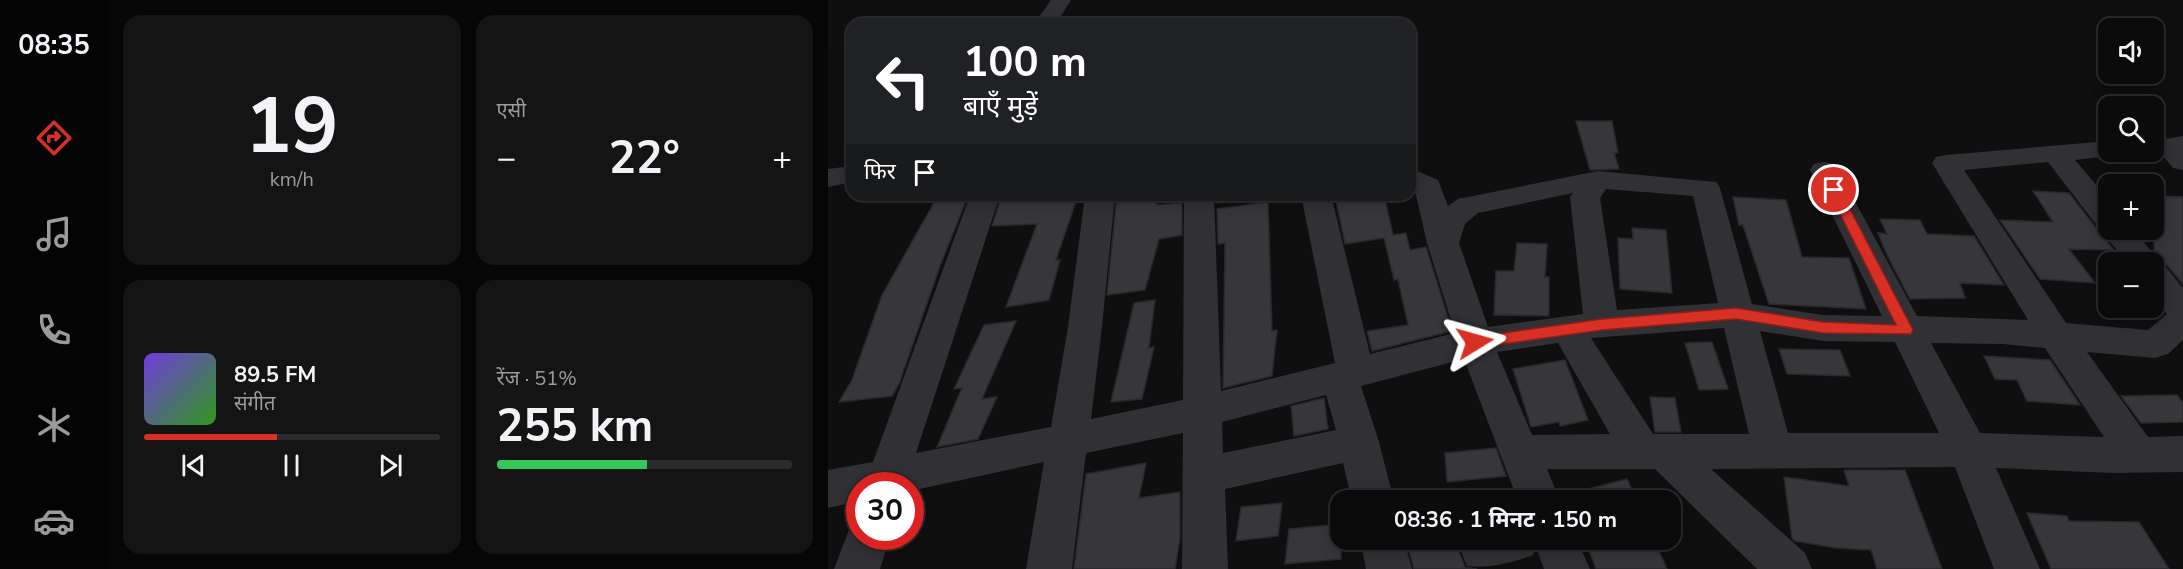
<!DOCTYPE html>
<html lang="hi">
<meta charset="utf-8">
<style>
:root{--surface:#0b0b0c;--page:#141415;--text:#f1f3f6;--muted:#9a9b9d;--line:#2b2b2d;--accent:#d93025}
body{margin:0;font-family:"Nunito Sans","Noto Sans Devanagari",sans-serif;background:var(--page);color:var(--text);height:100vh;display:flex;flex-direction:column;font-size:22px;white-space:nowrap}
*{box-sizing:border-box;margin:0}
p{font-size:20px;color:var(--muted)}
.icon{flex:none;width:33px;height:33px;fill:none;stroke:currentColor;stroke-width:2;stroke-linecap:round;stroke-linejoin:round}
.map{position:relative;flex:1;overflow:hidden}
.panel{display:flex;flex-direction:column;gap:15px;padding:15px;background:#060607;width:720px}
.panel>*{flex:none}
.banner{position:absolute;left:18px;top:18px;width:570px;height:183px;border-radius:18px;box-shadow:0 3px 15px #0003,0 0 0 2px var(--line);background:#202124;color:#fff;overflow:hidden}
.fabs{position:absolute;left:1270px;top:18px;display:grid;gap:12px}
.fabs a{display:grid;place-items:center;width:66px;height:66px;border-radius:12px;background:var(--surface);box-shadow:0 3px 15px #0003,0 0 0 2px var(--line);font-size:30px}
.speed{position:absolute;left:18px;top:472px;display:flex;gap:12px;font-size:30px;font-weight:700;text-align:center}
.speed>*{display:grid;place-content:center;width:78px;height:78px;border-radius:50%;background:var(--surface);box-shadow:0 3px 15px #0003,0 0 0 2px var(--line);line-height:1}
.speed .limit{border:9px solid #d22;background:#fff;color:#111}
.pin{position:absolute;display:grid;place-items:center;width:51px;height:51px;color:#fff;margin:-26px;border:3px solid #fff;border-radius:50%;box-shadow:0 2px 6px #0007}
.me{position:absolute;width:66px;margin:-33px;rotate:82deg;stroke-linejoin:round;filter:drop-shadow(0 0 4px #0008)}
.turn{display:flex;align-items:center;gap:21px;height:126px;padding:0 18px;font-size:27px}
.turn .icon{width:78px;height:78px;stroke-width:2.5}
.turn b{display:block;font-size:42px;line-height:51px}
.then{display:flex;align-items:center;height:57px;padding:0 18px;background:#0003;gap:12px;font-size:22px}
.big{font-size:45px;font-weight:700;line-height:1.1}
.panel .tile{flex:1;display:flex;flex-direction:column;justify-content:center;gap:9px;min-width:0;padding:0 21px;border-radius:18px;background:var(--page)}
.panel .dial{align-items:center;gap:0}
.dial b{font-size:78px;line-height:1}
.song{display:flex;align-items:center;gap:18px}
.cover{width:72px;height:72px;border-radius:9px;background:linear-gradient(135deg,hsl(260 70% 55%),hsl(110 70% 35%))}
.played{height:6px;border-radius:3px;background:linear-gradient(90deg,var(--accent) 45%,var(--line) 45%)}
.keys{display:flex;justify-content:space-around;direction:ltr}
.heat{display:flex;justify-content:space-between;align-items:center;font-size:33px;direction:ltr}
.charge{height:9px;border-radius:4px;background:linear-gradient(90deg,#34c759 51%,var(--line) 0)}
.panel .tiles{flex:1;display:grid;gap:15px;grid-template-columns:repeat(2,1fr)}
.trip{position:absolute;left:502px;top:490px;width:351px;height:60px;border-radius:18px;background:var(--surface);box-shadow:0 3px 15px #0003,0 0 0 2px var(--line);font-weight:700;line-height:60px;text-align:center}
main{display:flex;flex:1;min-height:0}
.tab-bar{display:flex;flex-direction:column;width:108px;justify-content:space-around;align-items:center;background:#040405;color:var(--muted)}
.tab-bar .icon{width:42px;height:42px}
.tab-bar .active{color:var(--accent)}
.tab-bar b{font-size:27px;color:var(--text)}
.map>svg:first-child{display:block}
.building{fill:#36363b;stroke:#29292c;stroke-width:1.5}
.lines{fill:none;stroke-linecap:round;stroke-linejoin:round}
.minor{fill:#303035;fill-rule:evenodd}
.route{fill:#d93025;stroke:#8d1f18;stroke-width:1.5}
</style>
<main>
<nav class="tab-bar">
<b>08:35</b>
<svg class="icon active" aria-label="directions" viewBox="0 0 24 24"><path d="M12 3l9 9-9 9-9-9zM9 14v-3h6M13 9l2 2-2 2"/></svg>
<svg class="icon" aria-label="music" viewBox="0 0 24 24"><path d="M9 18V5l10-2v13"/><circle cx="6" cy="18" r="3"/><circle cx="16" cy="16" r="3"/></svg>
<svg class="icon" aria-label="phone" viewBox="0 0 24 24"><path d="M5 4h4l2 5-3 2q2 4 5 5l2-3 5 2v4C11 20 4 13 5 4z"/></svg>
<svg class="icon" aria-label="climate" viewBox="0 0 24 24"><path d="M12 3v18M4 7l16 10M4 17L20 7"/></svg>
<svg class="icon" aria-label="car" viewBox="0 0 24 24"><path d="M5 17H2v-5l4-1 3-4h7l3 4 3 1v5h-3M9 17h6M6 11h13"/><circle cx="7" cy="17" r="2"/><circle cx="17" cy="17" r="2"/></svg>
</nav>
<section class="panel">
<div class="tiles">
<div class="tile dial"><b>19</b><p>km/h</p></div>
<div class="tile"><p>एसी</p>
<div class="heat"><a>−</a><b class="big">22°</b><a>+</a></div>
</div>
<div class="tile">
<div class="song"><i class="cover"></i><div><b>89.5 FM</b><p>संगीत</p></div></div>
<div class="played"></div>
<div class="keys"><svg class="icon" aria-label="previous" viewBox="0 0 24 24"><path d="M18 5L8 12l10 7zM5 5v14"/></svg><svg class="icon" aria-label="pause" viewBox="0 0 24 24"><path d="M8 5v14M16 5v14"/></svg><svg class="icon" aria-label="next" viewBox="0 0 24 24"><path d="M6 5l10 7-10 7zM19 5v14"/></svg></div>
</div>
<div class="tile"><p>रेंज · 51%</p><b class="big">255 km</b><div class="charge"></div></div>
</div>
</section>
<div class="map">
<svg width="1355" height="569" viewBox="0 0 1355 569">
<rect width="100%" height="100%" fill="#0f0f10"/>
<!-- building -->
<g class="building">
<polygon points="748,121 784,121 790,153 786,153 791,169 762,170"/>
<polygon points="1205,191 1241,193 1268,228 1273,230 1276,238 1286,250 1241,249 1267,283 1212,279 1172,220 1225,222"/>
<polygon points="174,195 250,195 228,260 232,260 221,300 178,307 209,224 164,226"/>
<polygon points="289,195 332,195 328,205 354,203 354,235 331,239 317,290 279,295"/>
<polygon points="507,195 556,195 565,235 578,233 582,250 598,247 624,331 544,351 539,331 580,325 570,279 566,280 556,238 517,244"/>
<polygon points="1326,196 1355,197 1355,284 1326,250"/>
<polygon points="905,197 958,200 974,257 1021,258 1038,309 941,304 915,225 911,225"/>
<polygon points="139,198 112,266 71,384 64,396 11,402 24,380 54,295 107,201"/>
<polygon points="440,202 444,331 449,330 444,376 395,388 397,243 390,244 389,209"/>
<polygon points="1052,219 1092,220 1099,234 1146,236 1176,285 1132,283 1137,298 1082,299 1058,253 1050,233 1059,234"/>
<polygon points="804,228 838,230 844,293 792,289 790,238 805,239"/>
<polygon points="689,243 719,244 717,277 721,277 721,316 666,315 668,271 686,271"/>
<polygon points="327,300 321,348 326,347 314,399 283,402 306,303"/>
<polygon points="188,321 154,399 169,397 150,439 109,447 134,388 126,389 156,325"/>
<polygon points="884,342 900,389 871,390 857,343"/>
<polygon points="951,349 1012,350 1022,376 959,374"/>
<polygon points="1156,356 1222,360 1252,405 1199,401 1189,380 1167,379"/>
<polygon points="737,360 760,420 732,426 731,422 703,427 685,369"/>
<polygon points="1349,395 1355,403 1355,422 1313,423 1293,396"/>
<polygon points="822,397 847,398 853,432 827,432"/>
<polygon points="496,398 500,429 466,436 463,406"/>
<polygon points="668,448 678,476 619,482 617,453"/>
<polygon points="318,463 311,498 352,492 352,538 347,569 246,569 258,474"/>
<polygon points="1016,470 1077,470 1114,569 1049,569 1043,550 1008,548 967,541 964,538 956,477 1021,486"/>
<polygon points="799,479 809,501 748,501 745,493"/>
<polygon points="454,503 450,536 408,541 413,507"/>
<polygon points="1199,513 1239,516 1241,521 1311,522 1341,569 1223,569"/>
<polygon points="513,524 513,559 457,564 461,529"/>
<polygon points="595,540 635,540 631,552 637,567 649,569 586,569 579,544"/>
<polygon points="757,540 826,540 839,569 768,569"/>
</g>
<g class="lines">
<!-- minor -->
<g class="minor">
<polygon points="223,0 243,0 228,24 206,24"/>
<polygon points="1355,136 1355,170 1345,168 1327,146 1330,140"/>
<path d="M1281,141V152H1293L1291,155L1247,160L1281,200V230H1306L1332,262L1330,265L1338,267L1355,288V340L1340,354L1327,358L1259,352L1320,437L1355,436V472L1285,473L1168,468L1212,569H1166L1127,467L883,469L977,553L984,569H929L827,469H719L732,501H690L636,359L533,386L551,442L566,501H524L515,463L397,489L400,569H354L355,433L258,453L244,569H198L216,462L82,491V486H32V501L0,508V470L45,462L142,195H172L88,453L223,427L240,327L257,195H287L274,327L263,419L355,400L356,195H386L393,391L507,363L473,195H503L542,354L627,333L599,243L587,191L582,188V168L610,180L620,206L630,199L770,171L888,182L892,188L924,304L995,315L1054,316L982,170L986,164L996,162L1006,164L1010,170L1089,316L1200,320L1104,163L1108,157L1118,155ZM1220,162L1270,227L1275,228L1278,237L1299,262H1326V298L1339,314L1320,330L1238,323L1136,170ZM778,189L865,196L890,303L789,310L772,198ZM745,193L742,197L755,314L660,327L631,243L637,224L650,213ZM896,328L921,434H825L763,338ZM932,331L995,341L1067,342L1111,433H960ZM730,343L782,434L704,435L669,352ZM1103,343L1175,344L1217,348L1276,437L1152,433ZM498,395L508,430L395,453L394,422Z"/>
<polygon points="24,166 24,182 0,187 0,169"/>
<polygon points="32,520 32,537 62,537 52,569 6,569 24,522"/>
<polygon points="532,540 576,540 584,569 538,569"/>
<path d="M637,540H749L762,569H716L708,547L705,555C684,563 661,569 639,566L633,551Z"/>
</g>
</g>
<!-- route -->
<polygon class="route" points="1006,186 1012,190 1085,330 1083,334 995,333 908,319 774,330 647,348 642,346 640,342 642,338 647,337 774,319 908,308 995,322 1068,325 1000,190"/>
</svg>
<div class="fabs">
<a><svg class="icon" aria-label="sound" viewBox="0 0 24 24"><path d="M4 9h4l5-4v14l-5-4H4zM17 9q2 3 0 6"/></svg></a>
<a><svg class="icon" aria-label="search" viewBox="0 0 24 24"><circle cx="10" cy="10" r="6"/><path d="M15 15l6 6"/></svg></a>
<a>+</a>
<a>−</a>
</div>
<div class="speed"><div class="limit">30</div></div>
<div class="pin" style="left:1006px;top:190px;background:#d93025"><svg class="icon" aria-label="arrive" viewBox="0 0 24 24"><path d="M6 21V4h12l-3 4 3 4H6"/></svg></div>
<svg class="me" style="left:647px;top:342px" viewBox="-20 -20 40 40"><path d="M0-17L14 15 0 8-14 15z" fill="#d93025" stroke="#fff" stroke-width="4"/></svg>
<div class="trip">08:36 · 1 मिनट · 150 m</div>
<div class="banner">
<div class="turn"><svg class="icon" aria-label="left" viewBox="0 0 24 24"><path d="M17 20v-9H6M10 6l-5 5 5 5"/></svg><div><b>100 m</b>बाएँ मुड़ें</div></div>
<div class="then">फिर<svg class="icon" aria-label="arrive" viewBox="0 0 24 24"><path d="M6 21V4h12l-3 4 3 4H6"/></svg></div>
</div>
</div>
</main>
